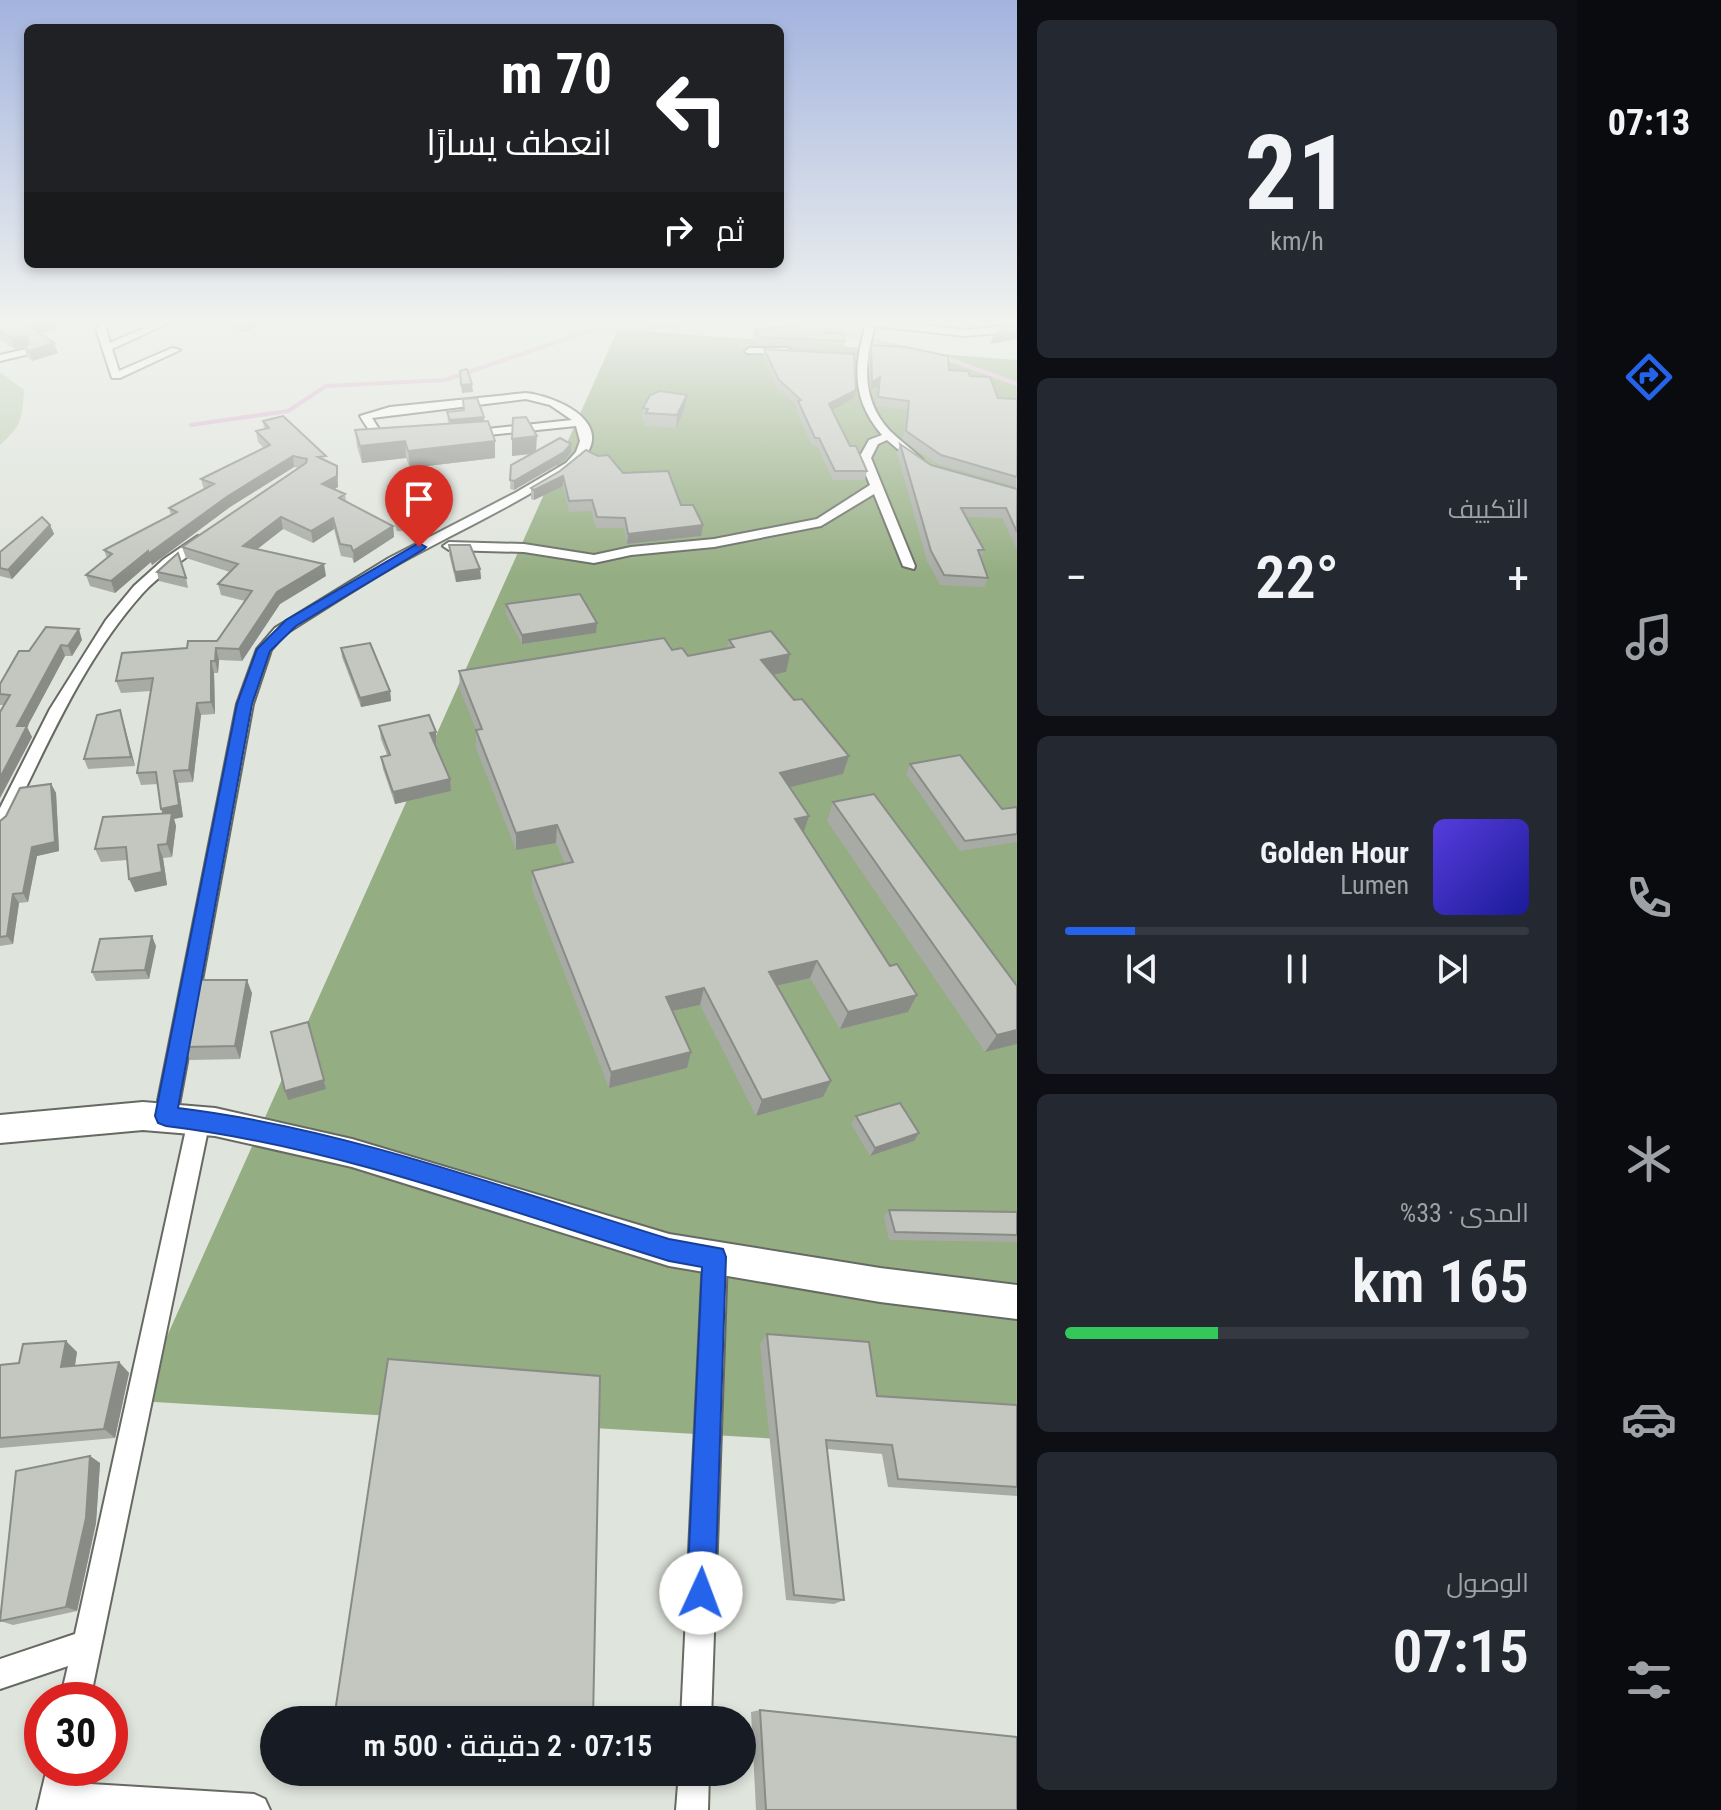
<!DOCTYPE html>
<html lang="ar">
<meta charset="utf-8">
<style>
:root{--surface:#171b24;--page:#242831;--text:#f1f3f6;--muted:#9ea1a6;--line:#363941;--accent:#2563eb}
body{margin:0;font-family:"Roboto Condensed",Cairo,sans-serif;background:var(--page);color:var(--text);direction:rtl;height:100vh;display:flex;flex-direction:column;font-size:30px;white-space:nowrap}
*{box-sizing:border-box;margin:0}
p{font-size:26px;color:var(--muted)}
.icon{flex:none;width:44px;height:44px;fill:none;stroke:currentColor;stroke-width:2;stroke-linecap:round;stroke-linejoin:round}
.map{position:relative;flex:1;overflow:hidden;direction:ltr}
.sheet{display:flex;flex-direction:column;gap:20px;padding:20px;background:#0d0f14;width:560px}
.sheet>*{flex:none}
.guide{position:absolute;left:24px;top:24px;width:760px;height:244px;border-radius:12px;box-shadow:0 4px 12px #0003;direction:rtl;background:#202124;color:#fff;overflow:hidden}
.speed{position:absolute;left:24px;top:1682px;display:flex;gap:16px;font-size:40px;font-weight:700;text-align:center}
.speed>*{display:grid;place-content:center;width:104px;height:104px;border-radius:50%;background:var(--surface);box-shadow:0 4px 12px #0003;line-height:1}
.speed .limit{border:12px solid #d22;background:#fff;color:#111}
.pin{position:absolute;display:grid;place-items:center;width:68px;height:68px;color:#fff;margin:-82px -34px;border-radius:50% 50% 50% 0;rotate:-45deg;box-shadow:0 0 8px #0007}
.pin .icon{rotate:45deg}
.me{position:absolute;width:88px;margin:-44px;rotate:2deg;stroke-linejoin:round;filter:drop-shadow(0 0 6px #0008)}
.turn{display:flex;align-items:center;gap:28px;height:168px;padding:0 40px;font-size:36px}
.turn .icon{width:104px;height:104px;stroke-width:2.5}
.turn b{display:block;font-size:56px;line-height:68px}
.then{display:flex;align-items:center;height:76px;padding:0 40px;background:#0003;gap:16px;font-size:30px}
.big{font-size:60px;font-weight:600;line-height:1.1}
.sheet .widget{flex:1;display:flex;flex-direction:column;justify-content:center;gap:12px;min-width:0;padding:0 28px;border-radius:12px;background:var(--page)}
.sheet .dial{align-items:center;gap:0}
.dial b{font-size:104px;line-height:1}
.song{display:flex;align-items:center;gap:24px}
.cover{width:96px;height:96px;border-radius:12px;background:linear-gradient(135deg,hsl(250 70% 55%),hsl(240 70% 35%))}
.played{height:8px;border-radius:4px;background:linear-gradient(90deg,var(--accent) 15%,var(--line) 15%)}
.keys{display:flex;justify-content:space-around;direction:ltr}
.heat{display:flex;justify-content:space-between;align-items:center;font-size:44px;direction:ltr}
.charge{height:12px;border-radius:6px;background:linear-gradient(90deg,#34c759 33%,var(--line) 0)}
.trip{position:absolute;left:260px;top:1706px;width:496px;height:80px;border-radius:40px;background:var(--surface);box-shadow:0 4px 12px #0003;font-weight:600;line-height:80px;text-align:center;direction:rtl}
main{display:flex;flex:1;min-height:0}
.dock{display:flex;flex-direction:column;width:144px;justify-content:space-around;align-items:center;background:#090b0e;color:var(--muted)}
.dock .icon{width:56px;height:56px}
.dock .active{color:var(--accent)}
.dock b{font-size:36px;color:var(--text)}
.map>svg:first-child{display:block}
.green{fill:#bbcbb0}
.forest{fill:#95ad82}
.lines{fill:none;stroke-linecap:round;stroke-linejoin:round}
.stream{stroke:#ddb1d0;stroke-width:4}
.street-casing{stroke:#666a63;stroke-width:4}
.secondary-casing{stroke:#666a63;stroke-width:4}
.street{fill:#fff;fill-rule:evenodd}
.secondary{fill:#fff;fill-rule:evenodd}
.wall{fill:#a8aba5}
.shaded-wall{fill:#888b86}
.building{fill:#c3c7c0;stroke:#888b86;stroke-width:2}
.route{fill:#2563eb;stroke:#184099;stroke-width:2}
</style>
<main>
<nav class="dock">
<b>07:13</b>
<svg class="icon active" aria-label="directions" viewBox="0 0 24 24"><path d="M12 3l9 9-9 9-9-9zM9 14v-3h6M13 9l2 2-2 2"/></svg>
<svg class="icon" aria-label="music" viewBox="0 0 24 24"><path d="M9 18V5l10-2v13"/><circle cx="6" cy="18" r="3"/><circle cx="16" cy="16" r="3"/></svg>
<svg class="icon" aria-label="phone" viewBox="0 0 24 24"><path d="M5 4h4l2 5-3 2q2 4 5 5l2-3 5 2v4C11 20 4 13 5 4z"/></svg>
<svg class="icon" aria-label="climate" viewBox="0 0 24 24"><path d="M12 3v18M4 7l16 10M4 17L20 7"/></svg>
<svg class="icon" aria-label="car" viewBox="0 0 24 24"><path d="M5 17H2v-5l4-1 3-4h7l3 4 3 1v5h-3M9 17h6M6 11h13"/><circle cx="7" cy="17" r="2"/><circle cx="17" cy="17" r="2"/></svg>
<svg class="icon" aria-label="filters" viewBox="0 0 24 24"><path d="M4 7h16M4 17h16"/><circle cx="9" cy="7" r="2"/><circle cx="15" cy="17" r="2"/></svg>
</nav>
<section class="sheet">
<div class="widget dial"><b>21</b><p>km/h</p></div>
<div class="widget"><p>التكييف</p>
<div class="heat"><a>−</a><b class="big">22°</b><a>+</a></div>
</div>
<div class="widget">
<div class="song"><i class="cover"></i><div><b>Golden Hour</b><p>Lumen</p></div></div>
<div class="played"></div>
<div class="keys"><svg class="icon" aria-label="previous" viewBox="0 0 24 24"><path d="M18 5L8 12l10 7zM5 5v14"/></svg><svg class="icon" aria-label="pause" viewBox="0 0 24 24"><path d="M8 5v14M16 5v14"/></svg><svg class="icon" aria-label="next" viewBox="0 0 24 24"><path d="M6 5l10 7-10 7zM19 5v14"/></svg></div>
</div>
<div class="widget"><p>المدى · 33%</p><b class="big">165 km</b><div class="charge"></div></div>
<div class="widget"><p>الوصول</p><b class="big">07:15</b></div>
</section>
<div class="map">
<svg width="1017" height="1810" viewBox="0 0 1017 1810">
<rect width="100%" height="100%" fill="#dfe4dc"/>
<!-- green -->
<path class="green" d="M0,372L24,390C22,420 22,425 0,445Z"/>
<!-- forest -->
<polygon class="forest" points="618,329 1017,360 1017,1453 138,1401"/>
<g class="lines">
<!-- stream -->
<g class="stream">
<polyline points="779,322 804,324 909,349"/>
<polyline points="940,356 1017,384"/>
<polyline points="191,425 288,411 326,386 445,380 586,332 726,322"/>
</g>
<defs>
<g id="street">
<polygon points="102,322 113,322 106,329 110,343 158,322 171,322 112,349 119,371 172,348 180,350 120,378 112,378 96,329"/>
<path d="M860,322H892L965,330L1017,325V331L965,336L875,326C864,364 861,400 890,431C900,441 913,450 923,460L913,462L887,440L878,444L871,458L915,566L914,569L903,566L874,494L821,526L714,547L631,555L594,563L524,552L449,550L443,546L449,542L524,544L594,555L631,547L714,539L817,519L870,485L859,458L869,440L882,435C852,400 853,367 866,325Z"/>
<polygon points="750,348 787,348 792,351 787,354 747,353 745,351"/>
<polygon points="26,349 29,350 29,354 0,361 0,355"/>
<path d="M526,393C553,396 611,419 586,455C576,469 560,476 546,484C499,513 449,536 400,563C361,585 323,610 285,634L271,650L253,704L177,1116L173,1123L166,1125L159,1123L155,1116L237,704L257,649L275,628L389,558L515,493L566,463L576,452L580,441L576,426L469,437L463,434L469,431L572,420L550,405L526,399L372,418L381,432L395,437V441C376,442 369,431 360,416L390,407Z"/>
<path d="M198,536L208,539C188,559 161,572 142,594C83,660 47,746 8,824L0,830V808L50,709L106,620L134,586L164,559Z"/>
<polygon points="199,1110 206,1113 210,1120 90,1700 60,1700 68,1666 0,1689 0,1659 75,1634 188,1120 192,1113"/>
<polygon points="715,1246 723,1249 727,1257 711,1720 681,1720 703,1257 707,1249"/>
<polygon points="47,1768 77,1768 74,1783 254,1794 265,1799 270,1810 37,1810"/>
<polygon points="679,1772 709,1772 708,1810 676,1810"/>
</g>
<polygon id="secondary" points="143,1102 215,1108 352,1139 669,1234 880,1268 1017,1285 1017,1319 880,1302 669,1266 352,1167 215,1136 143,1130 0,1143 0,1115"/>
</defs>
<!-- street casing -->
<use href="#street" class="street-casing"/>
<!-- secondary casing -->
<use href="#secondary" class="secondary-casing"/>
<!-- street -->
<use href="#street" class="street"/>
<!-- secondary -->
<use href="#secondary" class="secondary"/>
</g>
<!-- wall -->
<g class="wall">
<polygon points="0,322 57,330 39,333 54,343 58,353 32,361 27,357 24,348 15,349 0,340"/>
<polygon points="217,322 266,322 245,332"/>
<polygon points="812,322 831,322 827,333 845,341 843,349 757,345 753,338 755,329 812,324"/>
<polygon points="921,322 1017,322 1017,323 960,326"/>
<polygon points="871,345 970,376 998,398 1017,399 1017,487 938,464 903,440 907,410 876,406 878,386 870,390 868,353"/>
<polygon points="764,349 854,398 832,410 850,446 867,471 865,480 833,480 817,446 813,447 796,410 797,406 777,388 763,358"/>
<polygon points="687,395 685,408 676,428 645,426 645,422 642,421 643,408"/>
<polygon points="463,399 484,417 484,421 495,458 410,468 406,458 362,463 357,447 355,430 448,423 447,412 464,410"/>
<polygon points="263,421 327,461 337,466 338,487 334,489 345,494 346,501 393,526 394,537 354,563 352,558 341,556 334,529 313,543 283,529 257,549 326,576 280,604 242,661 219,660 218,673 214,673 215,714 201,715 193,782 178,783 183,817 174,819 176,826 172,857 163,858 167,885 135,892 127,860 101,862 95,849 163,814 158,784 141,785 137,773 151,691 121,693 116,681 187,648 217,641 245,601 221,595 218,584 230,572 186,558 182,547 298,468 294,467 230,507 152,565 151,562 115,593 90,586 86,575 107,558 104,550 171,515 169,508 204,490 201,479 264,448 258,442 256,431 264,429"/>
<polygon points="900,444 931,465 1017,489 1017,550 1002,518 967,517 984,550 981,558 988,578 984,587 940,585 927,561 897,453"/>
<polygon points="536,451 571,452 564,461 514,490 510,489 511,465 531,454 512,456"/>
<polygon points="598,456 623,473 681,505 701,536 627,544 624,528 596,528 591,511 569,512 563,486 534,500 531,499 531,488"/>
<polygon points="391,504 429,519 405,531 397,531 393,518"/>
<polygon points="50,525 54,534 12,579 0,576 0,552"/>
<polygon points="449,545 480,569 481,579 456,582 449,554"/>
<polygon points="157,572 186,578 188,588 159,581"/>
<polygon points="506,604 597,623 596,633 522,644 506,614"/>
<polygon points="82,640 72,656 65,656 27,727 32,737 0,798 0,712 4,705 0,705 0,684 29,651"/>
<polygon points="729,640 786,672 773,674 794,700 849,756 843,774 790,787 804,832 890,966 917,995 908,1012 840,1029 810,978 777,986 823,1097 756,1116 700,1005 672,1011 687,1068 609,1088 532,889 532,871 565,864 556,843 516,850 476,748 476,730 460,690 459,671 688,656 727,648"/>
<polygon points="341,648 390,691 391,701 361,707 342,657"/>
<polygon points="120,710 135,766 88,769 84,759"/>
<polygon points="379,726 436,744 435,744 451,791 395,804 383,769 381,757 387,755 381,739"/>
<polygon points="910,764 1002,809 1017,807 1017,842 960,851 906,774"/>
<polygon points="51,784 56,793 59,851 37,856 28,902 19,903 13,944 0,946 0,821"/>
<polygon points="833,802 1017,1044 985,1052 827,821"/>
<polygon points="156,946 149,979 96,981 92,972"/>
<polygon points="252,993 240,1059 190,1060 185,1047"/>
<polygon points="856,1116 919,1133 914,1141 870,1156 851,1124"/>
<polygon points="889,1210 1017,1212 1017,1242 889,1240 884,1217"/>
<polygon points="767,1334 877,1396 1017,1405 1017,1496 888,1487 882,1454 827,1449 844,1600 834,1604 786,1600 760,1344"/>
<polygon points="77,1352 75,1366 119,1362 129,1373 115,1438 0,1448 0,1365 19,1363"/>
<polygon points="90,1456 100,1463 96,1523 77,1611 13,1625 0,1621"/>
<polygon points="760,1710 1017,1810 756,1810 751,1712"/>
</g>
<!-- shaded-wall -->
<g class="shaded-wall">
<polygon points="40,322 55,322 57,330 30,335 27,325"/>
<polygon points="247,322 266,322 245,332 244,324"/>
<polygon points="1017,331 1017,339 990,344 993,336"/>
<polygon points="27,337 30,347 15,349 11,338"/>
<polygon points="54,343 58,353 32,361 29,351"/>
<polygon points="880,377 878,386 870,390 872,382"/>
<polygon points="472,384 473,392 462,393 461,385"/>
<polygon points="856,390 854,398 827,413 829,404"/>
<polygon points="687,395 685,408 676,428 677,415"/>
<polygon points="484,417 484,425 450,429 450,420"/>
<polygon points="537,436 536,453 512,456 512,439"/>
<polygon points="405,441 406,458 362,463 360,446"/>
<polygon points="495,441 495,458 410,468 408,451"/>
<polygon points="571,444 571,452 564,461 514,490 514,481"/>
<polygon points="293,456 294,467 230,507 152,565 151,562 115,593 111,581 148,551 228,496"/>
<polygon points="337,466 338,487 324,495 322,484"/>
<polygon points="563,476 563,486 534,500 534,490"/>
<polygon points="428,505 429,519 405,531 404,518"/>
<polygon points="281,517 283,529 246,558 243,546"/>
<polygon points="333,518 334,529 313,543 311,531"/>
<polygon points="50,525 54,534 12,579 8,570"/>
<polygon points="703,525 701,536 627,544 628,534"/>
<polygon points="393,526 394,537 354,563 353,551"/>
<polygon points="324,564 326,576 280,604 242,661 239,649 277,592"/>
<polygon points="480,569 481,579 456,582 455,572"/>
<polygon points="597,623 596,633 522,644 522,635"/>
<polygon points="79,629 82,640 72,656 68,646"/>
<polygon points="61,645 65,656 27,727 32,737 0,798 0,778 17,726"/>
<polygon points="216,648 219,660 218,673 215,661"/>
<polygon points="790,654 786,672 757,678 761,660"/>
<polygon points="211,661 214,673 215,714 211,702"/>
<polygon points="390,691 391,701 361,707 360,698"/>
<polygon points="197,703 201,715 193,782 189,770"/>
<polygon points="120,710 123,720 135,766 131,757"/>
<polygon points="436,732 436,744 431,745 430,733"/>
<polygon points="849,756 843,774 775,791 780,773"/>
<polygon points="174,771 178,783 183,817 174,819 176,826 172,857 167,844 165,821 161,809"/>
<polygon points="450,779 451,791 395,804 393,792"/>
<polygon points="51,784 56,793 59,851 37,856 28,902 23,893 32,847"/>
<polygon points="809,816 803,834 795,819"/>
<polygon points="557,825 556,843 516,850 516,833"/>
<polygon points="158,845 163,858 167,885 135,892 129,879"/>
<polygon points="13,894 19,903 13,944 7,936"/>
<polygon points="152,936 156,946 149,979 145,970"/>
<polygon points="817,961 810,978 763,989 769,972"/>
<polygon points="247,980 252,993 240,1059 235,1046"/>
<polygon points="704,988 700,1005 662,1013 666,997"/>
<polygon points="917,995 908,1012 840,1029 848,1012"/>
<polygon points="308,1022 326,1089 288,1100 285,1091"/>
<polygon points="1017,1030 1017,1044 985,1052 997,1035"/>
<polygon points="691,1052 687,1068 609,1088 611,1072"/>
<polygon points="831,1081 823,1097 756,1116 762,1100"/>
<polygon points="919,1133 914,1141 870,1156 875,1148"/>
<polygon points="66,1341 77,1352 73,1377 61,1367"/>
<polygon points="119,1362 129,1373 115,1438 104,1429"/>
<polygon points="90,1456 100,1463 96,1523 77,1611 66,1607"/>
</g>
<!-- building -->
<g class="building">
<polygon points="0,322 40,322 27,325 54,343 29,351 24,347 29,344 27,337 11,338 0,332"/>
<polygon points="814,322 829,322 825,333 842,333 845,341 759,337 755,329 814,324"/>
<polygon points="1017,325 1017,331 993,336 1005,327"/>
<polygon points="871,345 906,347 948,356 949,370 968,371 970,376 990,377 998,398 1017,399 1017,477 941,455 906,431 909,401 878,397 880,377 872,382"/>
<polygon points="764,349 854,354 856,390 829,404 850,446 856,446 867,471 835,471 819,438 815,438 798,401 801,400 779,380"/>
<polygon points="467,369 472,384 461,385 460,371"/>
<polygon points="660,391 687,395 677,415 646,413 648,409 643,408 650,395"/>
<polygon points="477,398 484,417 450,420 447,412 464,410 463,399"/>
<polygon points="283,416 326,456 318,457 337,466 337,476 322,484 345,494 339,498 393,526 353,551 351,546 340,544 333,518 311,531 281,517 243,546 324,564 277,592 239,649 216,648 215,661 211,661 211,702 197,703 189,770 174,771 179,805 161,809 156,772 137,773 153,678 116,681 122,653 187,648 188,641 217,641 252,591 218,584 238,564 182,547 306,463 307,459 293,456 228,496 148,554 148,551 111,581 86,575 112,554 104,550 177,512 169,508 214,484 201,479 270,445 256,431 269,428 263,421"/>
<polygon points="526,417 537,436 512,439 513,418"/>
<polygon points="488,421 495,441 408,451 405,441 360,446 355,430"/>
<polygon points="560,438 571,444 564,452 514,481 510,480 511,465"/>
<polygon points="900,444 931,465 1017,489 1017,532 1006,508 961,508 984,550 978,550 988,578 944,575 931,551"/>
<polygon points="586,450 598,456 608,455 623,473 668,471 681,505 693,505 703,525 628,534 625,518 597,517 592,500 569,501 563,476 534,490 531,488 560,471"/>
<polygon points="408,495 428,505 404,518 396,518 391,504"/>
<polygon points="42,517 50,525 8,570 0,568 0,552"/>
<polygon points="449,545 470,545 480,569 455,572"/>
<polygon points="178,553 186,578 157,572"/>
<polygon points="580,594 597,623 522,635 506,604"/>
<polygon points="46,627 79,629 68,646 61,645 17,726 27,726 0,778 0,712 10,695 0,694 0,684 19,651 29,651"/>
<polygon points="771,631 790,654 761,660 794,700 802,699 849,756 780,773 809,816 795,819 890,966 897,964 917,995 848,1012 817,961 769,972 831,1081 762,1100 704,988 666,997 691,1052 611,1072 532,871 573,862 557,825 516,833 476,730 482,729 459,671 664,638 672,650 682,648 688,656 734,647 729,640"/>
<polygon points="370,643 390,691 360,698 341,648"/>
<polygon points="120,710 131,757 84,759 97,715"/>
<polygon points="429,715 436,732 430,733 450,779 393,792 381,757 390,755 379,726"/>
<polygon points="960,755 1002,809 1017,807 1017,834 965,841 910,764"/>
<polygon points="51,784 55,842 32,847 23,893 13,894 7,936 0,937 0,821 6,816 20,788"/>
<polygon points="874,794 1017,986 1017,1030 997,1035 833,802"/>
<polygon points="172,813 167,844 158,845 162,872 129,879 126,847 95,849 103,817"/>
<polygon points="152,936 145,970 92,972 100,939"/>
<polygon points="199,980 247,980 235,1046 185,1047"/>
<polygon points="308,1022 324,1080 285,1091 271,1032"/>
<polygon points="900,1103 919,1133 875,1148 856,1116"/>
<polygon points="889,1210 1017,1212 1017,1235 895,1232"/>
<polygon points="767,1334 869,1342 877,1396 1017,1405 1017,1487 898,1479 892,1445 826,1440 844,1600 794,1595"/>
<polygon points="66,1341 61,1367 119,1362 104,1429 0,1438 0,1365 19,1363 23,1344"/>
<polygon points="388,1359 600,1376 593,1720 301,1720 301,1719 334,1719"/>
<polygon points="90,1456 86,1518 66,1607 0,1621 16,1471"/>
<polygon points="760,1710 1017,1737 1017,1810 766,1810"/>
</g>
<!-- sky -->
<linearGradient id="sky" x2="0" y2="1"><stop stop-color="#a3b3de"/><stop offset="0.56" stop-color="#f1f3ef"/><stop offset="1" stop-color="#f1f3ef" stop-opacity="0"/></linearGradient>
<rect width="1017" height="576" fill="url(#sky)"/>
<!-- route -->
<path class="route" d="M419,543L426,547L424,549L296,626L270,651L252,704L178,1108C344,1128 510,1190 669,1239L723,1249L726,1257L715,1593L711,1603L701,1607L691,1603L687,1593L702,1267L669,1261C504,1210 338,1147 166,1126L158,1123L155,1116L237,704L257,649L286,620Z"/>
</svg>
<div class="speed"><div class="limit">30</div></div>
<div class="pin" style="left:419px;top:547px;background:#d93025"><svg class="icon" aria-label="arrive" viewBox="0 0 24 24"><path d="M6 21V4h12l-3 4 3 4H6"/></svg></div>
<svg class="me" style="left:701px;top:1593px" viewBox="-20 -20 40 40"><circle r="19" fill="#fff"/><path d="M0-13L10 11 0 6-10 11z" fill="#2563eb"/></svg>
<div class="trip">07:15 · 2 دقيقة · 500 m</div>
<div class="guide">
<div class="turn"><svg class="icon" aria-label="left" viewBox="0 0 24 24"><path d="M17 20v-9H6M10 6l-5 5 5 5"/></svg><div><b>70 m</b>انعطف يسارًا</div></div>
<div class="then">ثم<svg class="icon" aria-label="right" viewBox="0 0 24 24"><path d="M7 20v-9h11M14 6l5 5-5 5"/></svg></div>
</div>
</div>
</main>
